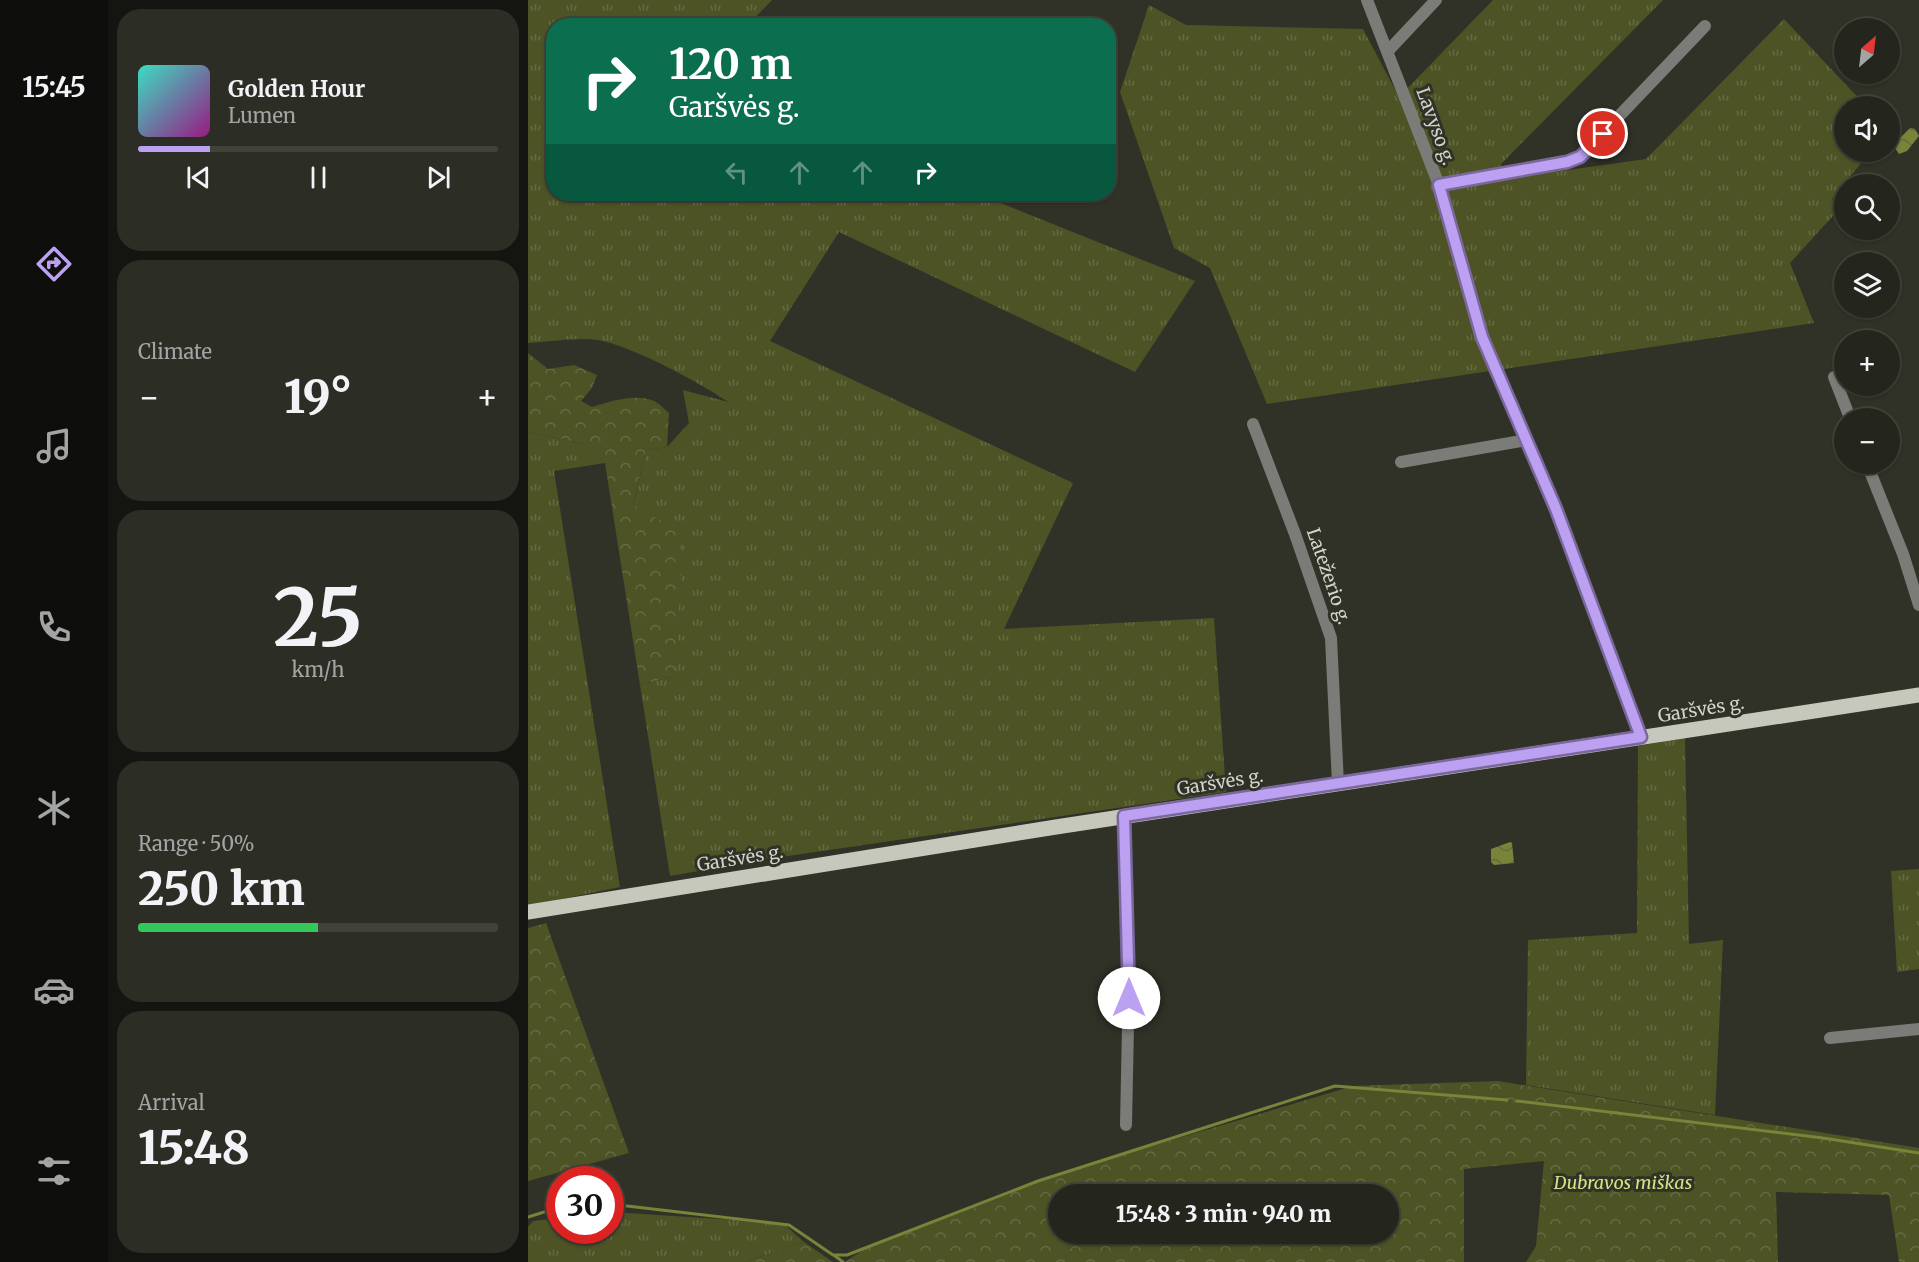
<!DOCTYPE html>
<meta charset="utf-8">
<style>
:root{--surface:#24261d;--page:#2c2e26;--text:#f1f3f6;--muted:#a3a5a4;--line:#41433b;--accent:#bca0f2}
body{margin:0;font-family:Merriweather,serif;background:var(--page);color:var(--text);height:100vh;display:flex;flex-direction:column;font-size:22px;white-space:nowrap}
*{box-sizing:border-box;margin:0}
p{font-size:20px;color:var(--muted)}
.icon{flex:none;width:33px;height:33px;fill:none;stroke:currentColor;stroke-width:2;stroke-linecap:round;stroke-linejoin:round}
.map{position:relative;flex:1;overflow:hidden}
.side{display:flex;flex-direction:column;gap:9px;padding:9px;background:#141510;width:420px}
.side>*{flex:none}
.top-card{position:absolute;left:18px;top:18px;width:570px;height:183px;border-radius:24px;box-shadow:0 2px 4px #0004,0 0 0 2px var(--line);background:#0b6e4f;color:#fff;overflow:hidden}
.needle{width:39px;rotate:28deg}
.controls{position:absolute;left:1306px;top:18px;display:grid;gap:12px}
.controls a{display:grid;place-items:center;width:66px;height:66px;border-radius:50%;background:var(--surface);box-shadow:0 2px 4px #0004,0 0 0 2px var(--line);font-size:30px}
.speed{position:absolute;left:18px;top:1166px;display:flex;gap:12px;font-size:30px;font-weight:700;text-align:center}
.speed>*{display:grid;place-content:center;width:78px;height:78px;border-radius:50%;background:var(--surface);box-shadow:0 2px 4px #0004,0 0 0 2px var(--line);line-height:1}
.speed .limit{border:9px solid #d22;background:#fff;color:#111}
.pin{position:absolute;display:grid;place-items:center;width:51px;height:51px;color:#fff;margin:-26px;border:3px solid #fff;border-radius:50%;box-shadow:0 2px 6px #0007}
.me{position:absolute;width:66px;margin:-33px;rotate:0deg;stroke-linejoin:round;filter:drop-shadow(0 0 4px #0008)}
.turn{display:flex;align-items:center;gap:21px;height:126px;padding:0 24px;font-size:27px}
.turn .icon{width:78px;height:78px;stroke-width:2.5}
.turn b{display:block;font-size:42px;line-height:51px}
.lanes{display:flex;align-items:center;height:57px;padding:0 24px;background:#0003;justify-content:center;gap:30px;direction:ltr}
.lanes .off{opacity:.35}
.big{font-size:45px;font-weight:800;line-height:1.1}
.side .widget{flex:1;display:flex;flex-direction:column;justify-content:center;gap:9px;min-width:0;padding:0 21px;border-radius:24px;background:var(--page)}
.side .dial{align-items:center;gap:0}
.dial b{font-size:78px;line-height:1}
.song{display:flex;align-items:center;gap:18px}
.cover{width:72px;height:72px;border-radius:9px;background:linear-gradient(135deg,hsl(170 70% 55%),hsl(310 70% 35%))}
.played{height:6px;border-radius:3px;background:linear-gradient(90deg,var(--accent) 20%,var(--line) 20%)}
.keys{display:flex;justify-content:space-around;direction:ltr}
.heat{display:flex;justify-content:space-between;align-items:center;font-size:33px;direction:ltr}
.charge{height:9px;border-radius:4px;background:linear-gradient(90deg,#34c759 50%,var(--line) 0)}
.trip{position:absolute;left:520px;top:1184px;width:351px;height:60px;border-radius:30px;background:var(--surface);box-shadow:0 2px 4px #0004,0 0 0 2px var(--line);font-weight:800;line-height:60px;text-align:center}
main{display:flex;flex:1;min-height:0}
.tab-bar{display:flex;flex-direction:column;width:108px;justify-content:space-around;align-items:center;background:#0e0f0c;color:var(--muted)}
.tab-bar .icon{width:42px;height:42px}
.tab-bar .current{color:var(--accent)}
.tab-bar b{font-size:27px;color:var(--text)}
.map>svg:first-child{display:block}
.grass{fill:url(#grass-tufts)}
.forest{fill:url(#forest-crowns);fill-rule:evenodd}
.water{fill:url(#water-waves)}
.lines{fill:none;stroke-linecap:round;stroke-linejoin:round}
.stream{stroke:#79833a;stroke-width:3}
.minor{stroke:#7b7c77;stroke-width:12}
.major{stroke:#c6c8bc;stroke-width:15}
.route-casing{stroke:#7a689d;stroke-width:15}
.route{stroke:#bca0f2;stroke-width:10}
.labels{text-anchor:middle;dominant-baseline:central;stroke-width:6;stroke-linejoin:round;paint-order:stroke}
.street-label{font-size:18px;fill:#d2d3cc;stroke:#303227}
.park-label{font-size:18px;font-style:italic;fill:#d5e47f;stroke:#303227}
</style>
<main>
<nav class="tab-bar">
<b>15:45</b>
<svg class="icon current" aria-label="directions" viewBox="0 0 24 24"><path d="M12 3l9 9-9 9-9-9zM9 14v-3h6M13 9l2 2-2 2"/></svg>
<svg class="icon" aria-label="music" viewBox="0 0 24 24"><path d="M9 18V5l10-2v13"/><circle cx="6" cy="18" r="3"/><circle cx="16" cy="16" r="3"/></svg>
<svg class="icon" aria-label="phone" viewBox="0 0 24 24"><path d="M5 4h4l2 5-3 2q2 4 5 5l2-3 5 2v4C11 20 4 13 5 4z"/></svg>
<svg class="icon" aria-label="climate" viewBox="0 0 24 24"><path d="M12 3v18M4 7l16 10M4 17L20 7"/></svg>
<svg class="icon" aria-label="car" viewBox="0 0 24 24"><path d="M5 17H2v-5l4-1 3-4h7l3 4 3 1v5h-3M9 17h6M6 11h13"/><circle cx="7" cy="17" r="2"/><circle cx="17" cy="17" r="2"/></svg>
<svg class="icon" aria-label="filters" viewBox="0 0 24 24"><path d="M4 7h16M4 17h16"/><circle cx="9" cy="7" r="2"/><circle cx="15" cy="17" r="2"/></svg>
</nav>
<section class="side">
<div class="widget">
<div class="song"><i class="cover"></i><div><b>Golden Hour</b><p>Lumen</p></div></div>
<div class="played"></div>
<div class="keys"><svg class="icon" aria-label="previous" viewBox="0 0 24 24"><path d="M18 5L8 12l10 7zM5 5v14"/></svg><svg class="icon" aria-label="pause" viewBox="0 0 24 24"><path d="M8 5v14M16 5v14"/></svg><svg class="icon" aria-label="next" viewBox="0 0 24 24"><path d="M6 5l10 7-10 7zM19 5v14"/></svg></div>
</div>
<div class="widget"><p>Climate</p>
<div class="heat"><a>−</a><b class="big">19°</b><a>+</a></div>
</div>
<div class="widget dial"><b>25</b><p>km/h</p></div>
<div class="widget"><p>Range · 50%</p><b class="big">250 km</b><div class="charge"></div></div>
<div class="widget"><p>Arrival</p><b class="big">15:48</b></div>
</section>
<div class="map">
<svg width="1391" height="1262" viewBox="0 0 1391 1262">
<defs>
<pattern id="grass-tufts" width="24" height="20" patternUnits="userSpaceOnUse" patternTransform="scale(1.5)"><rect width="24" height="20" fill="#4d5324"/><path d="M3 7l-1-3M5 7V3M7 7l1-3M15 17l-1-3M17 17v-4M19 17l1-3" fill="none" stroke="#666b43"/></pattern>
<pattern id="forest-crowns" width="20" height="18" patternUnits="userSpaceOnUse" patternTransform="scale(1.5)"><rect width="20" height="18" fill="#4d5324"/><path d="M2 6a3 3 0 1 1 6 0M12 15a3 3 0 1 1 6 0" fill="none" stroke="#666b43"/></pattern>
<pattern id="water-waves" width="16" height="10" patternUnits="userSpaceOnUse" patternTransform="scale(1.5)"><rect width="16" height="10" fill="#79833a"/><path d="M0 5q4-4 8 0t8 0" fill="none" stroke="#656b3b"/></pattern>
</defs>
<rect width="100%" height="100%" fill="#303227"/>
<!-- grass -->
<g class="grass">
<path d="M0,0H244L220,25L26,26V194H450L667,281L607,372L311,232L242,341L545,483L476,629L686,618L698,792L233,860L142,876L112,685L147,676L142,526L105,506L118,450L139,447L161,423L155,390L200,402C171,382 104,346 70,340C48,337 22,342 0,343Z"/>
<polygon points="965,0 1135,0 973,164 976,179 1118,159 1256,19 1338,106 1317,106 1317,152 1342,152 1304,199 1313,207 1262,263 1286,323 739,404 682,268 646,248 592,92 621,5 658,25 835,29 871,97"/>
<polygon points="0,432 56,444 77,463 26,471 92,887 0,906"/>
<polygon points="1157,738 1161,944 1195,940 1187,1115 998,1085 1000,940 1109,933 1110,746"/>
<polygon points="1391,869 1391,969 1369,972 1363,871"/>
<polygon points="83,1212 255,1223 276,1242 217,1262 0,1262 0,1227 5,1221 31,1218 32,1230 82,1230"/>
</g>
<!-- forest -->
<g class="forest">
<path d="M0,353L20,369L46,365L69,375L64,388L53,401L64,407C81,402 107,393 126,401C131,403 136,409 141,413L139,447L118,450L105,505L142,526L155,541L147,676L112,685L77,463L56,444L0,432Z"/>
<polygon points="18,923 101,1153 0,1181 0,928"/>
<path d="M970,1081L1391,1148V1262H1371L1361,1195L1248,1192L1250,1262H998L1008,1246L1016,1161L936,1169V1262H317L335,1250L533,1173L825,1086ZM531,1194H861V1233H531Z"/>
<polygon points="276,1242 305,1262 217,1262"/>
</g>
<!-- water -->
<g class="water">
<polygon points="1382,128 1387,129 1391,136 1379,151 1371,154 1365,145"/>
<polygon points="982,842 984,843 986,863 966,865 963,862 963,849"/>
</g>
<g class="lines">
<!-- stream -->
<g class="stream">
<polyline points="989,1101 1295,1138 1391,1153"/>
<polyline points="82,1204 261,1225 305,1255 319,1255 510,1181 807,1086 979,1100"/>
<polyline points="0,1217 32,1207"/>
<polyline points="307,1256 315,1262"/>
</g>
<!-- minor -->
<g class="minor">
<polyline points="839,0 911,185 954,337 1028,509 1113,737"/>
<polyline points="860,51 908,0"/>
<polyline points="911,185 1039,162 1052,157 1177,26"/>
<polyline points="1306,377 1322,418"/>
<polyline points="725,424 767,534 803,638 810,784"/>
<polyline points="873,462 999,440"/>
<polyline points="1339,464 1375,554 1391,605"/>
<polyline points="596,816 601,977 598,1125"/>
<polyline points="1302,1038 1391,1029"/>
</g>
<!-- major -->
<polyline class="major" points="0,912 528,827 1391,695"/>
</g>
<g class="lines">
<defs>
<polyline id="route" points="601,998 596,816 1113,737 1028,509 954,337 911,185 1039,162 1052,157 1075,134"/>
</defs>
<!-- route casing -->
<use href="#route" class="route-casing"/>
<!-- route -->
<use href="#route" class="route"/>
</g>
<g class="labels">
<!-- street labels -->
<g class="street-label">
<text transform="translate(908 126) rotate(70)">Lavyso g.</text>
<text transform="translate(801 576) rotate(71)">Latežerio g.</text>
<text transform="translate(1173 709) rotate(-9)">Garšvės g.</text>
<text transform="translate(692 782) rotate(-9)">Garšvės g.</text>
<text transform="translate(212 858) rotate(-9)">Garšvės g.</text>
</g>
<!-- park labels -->
<g class="park-label">
<text x="1095" y="1182">Dubravos miškas</text>
</g>
</g>
</svg>
<div class="controls">
<a><svg class="needle" viewBox="-14 -14 28 28"><path d="M0-13l5 13h-10z" fill="#e53935"/><path d="M0 13l5-13h-10z" fill="#a3a5a4"/></svg></a>
<a><svg class="icon" aria-label="sound" viewBox="0 0 24 24"><path d="M4 9h4l5-4v14l-5-4H4zM17 9q2 3 0 6"/></svg></a>
<a><svg class="icon" aria-label="search" viewBox="0 0 24 24"><circle cx="10" cy="10" r="6"/><path d="M15 15l6 6"/></svg></a>
<a><svg class="icon" aria-label="layers" viewBox="0 0 24 24"><path d="M12 4l9 5-9 5-9-5zM3 14l9 5 9-5"/></svg></a>
<a>+</a>
<a>−</a>
</div>
<div class="speed"><div class="limit">30</div></div>
<div class="pin" style="left:1075px;top:134px;background:#d93025"><svg class="icon" aria-label="arrive" viewBox="0 0 24 24"><path d="M6 21V4h12l-3 4 3 4H6"/></svg></div>
<svg class="me" style="left:601px;top:998px" viewBox="-20 -20 40 40"><circle r="19" fill="#fff"/><path d="M0-13L10 11 0 6-10 11z" fill="#bca0f2"/></svg>
<div class="trip">15:48 · 3 min · 940 m</div>
<div class="top-card">
<div class="turn"><svg class="icon" aria-label="right" viewBox="0 0 24 24"><path d="M7 20v-9h11M14 6l5 5-5 5"/></svg><div><b>120 m</b>Garšvės g.</div></div>
<div class="lanes"><svg class="icon off" aria-label="left" viewBox="0 0 24 24"><path d="M17 20v-9H6M10 6l-5 5 5 5"/></svg><svg class="icon off" aria-label="ahead" viewBox="0 0 24 24"><path d="M12 20V5M6 11l6-6 6 6"/></svg><svg class="icon off" aria-label="ahead" viewBox="0 0 24 24"><path d="M12 20V5M6 11l6-6 6 6"/></svg><svg class="icon" aria-label="right" viewBox="0 0 24 24"><path d="M7 20v-9h11M14 6l5 5-5 5"/></svg></div>
</div>
</div>
</main>
